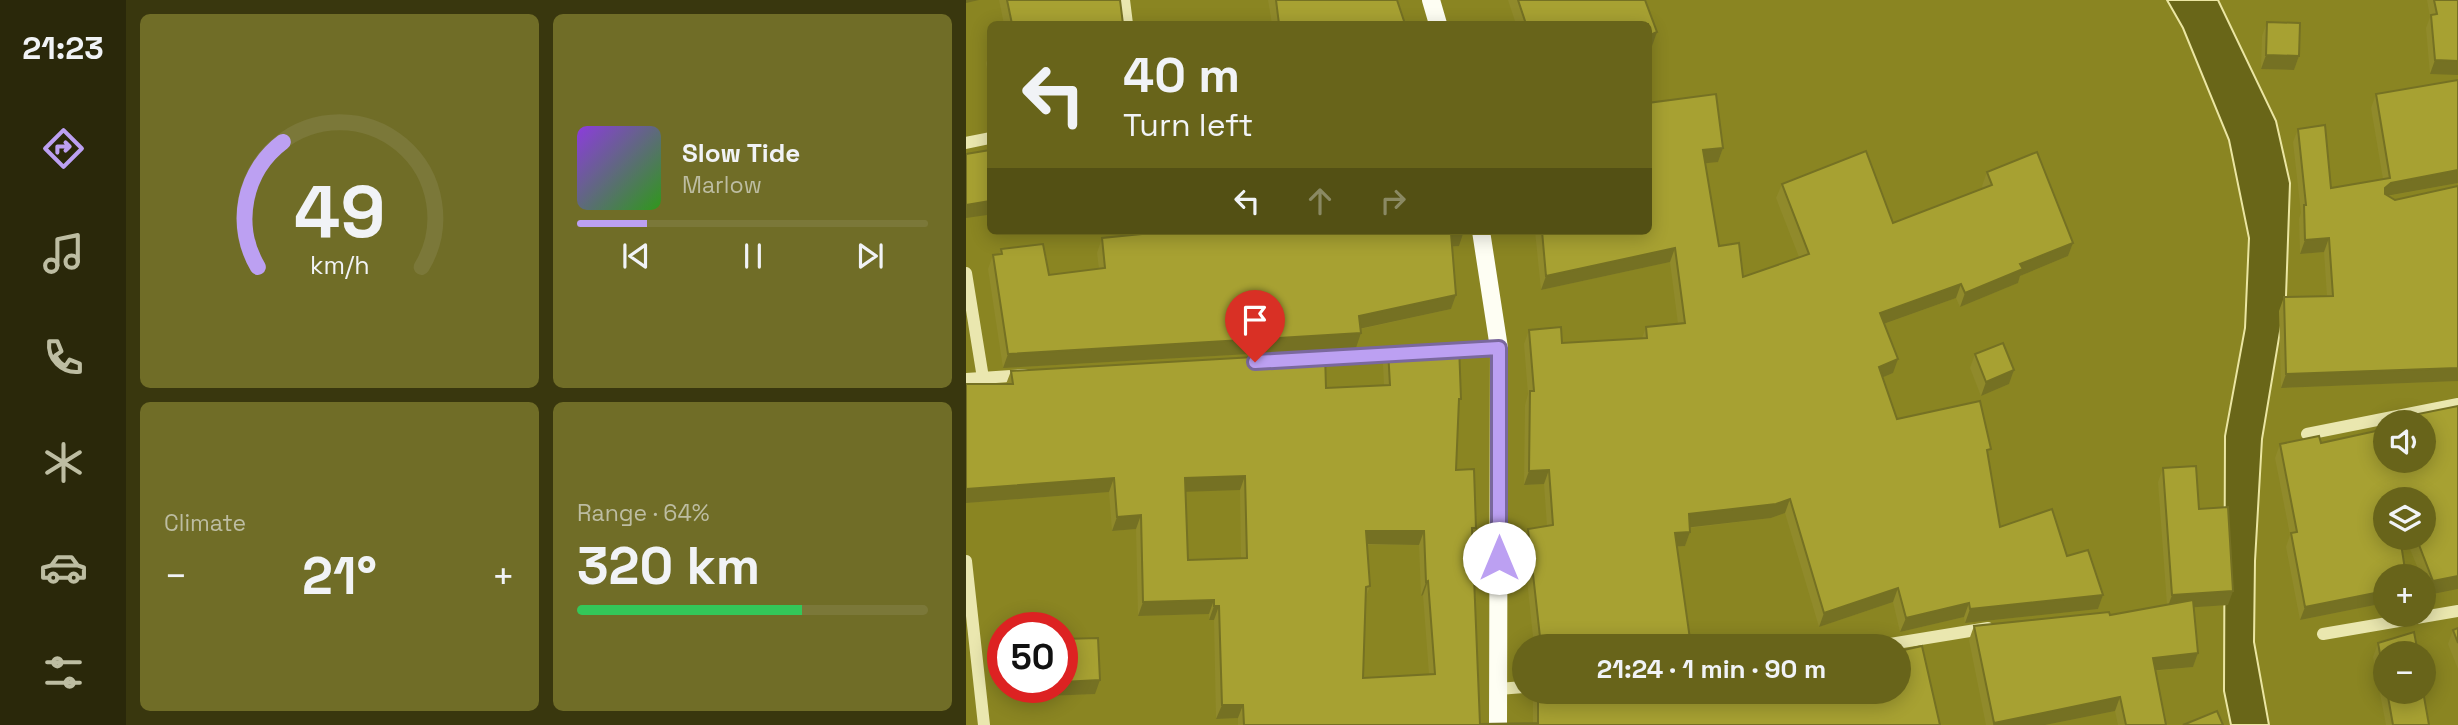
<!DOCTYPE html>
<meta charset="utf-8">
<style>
:root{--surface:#68641a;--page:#706d27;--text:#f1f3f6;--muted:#bdbda2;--line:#7b7839;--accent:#bca0f2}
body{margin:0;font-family:"Space Grotesk",sans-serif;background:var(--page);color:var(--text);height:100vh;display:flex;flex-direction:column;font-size:26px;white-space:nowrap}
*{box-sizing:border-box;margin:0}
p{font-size:23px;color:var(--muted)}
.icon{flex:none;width:38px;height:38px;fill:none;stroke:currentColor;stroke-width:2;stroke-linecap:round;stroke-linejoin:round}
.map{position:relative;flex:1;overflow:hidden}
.details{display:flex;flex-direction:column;gap:14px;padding:14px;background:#39370e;width:840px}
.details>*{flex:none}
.guide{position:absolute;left:21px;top:21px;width:665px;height:214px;border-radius:10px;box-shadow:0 4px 18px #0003;background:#68641a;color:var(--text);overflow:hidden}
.buttons{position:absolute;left:1407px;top:410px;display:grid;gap:14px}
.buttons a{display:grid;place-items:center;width:63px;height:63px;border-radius:50%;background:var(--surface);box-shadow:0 4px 18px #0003;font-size:35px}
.speed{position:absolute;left:21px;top:612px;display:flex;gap:14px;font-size:35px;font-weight:700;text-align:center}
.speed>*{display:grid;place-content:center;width:91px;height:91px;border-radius:50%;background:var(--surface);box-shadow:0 4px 18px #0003;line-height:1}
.speed .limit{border:10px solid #d22;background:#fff;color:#111}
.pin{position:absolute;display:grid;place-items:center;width:60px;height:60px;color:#fff;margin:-72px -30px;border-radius:50% 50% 50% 0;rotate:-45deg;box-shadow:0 0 7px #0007}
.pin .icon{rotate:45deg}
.me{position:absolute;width:77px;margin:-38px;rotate:0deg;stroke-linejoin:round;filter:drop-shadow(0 0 5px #0008)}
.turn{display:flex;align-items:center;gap:24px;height:147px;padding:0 21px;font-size:32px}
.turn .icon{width:91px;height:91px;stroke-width:2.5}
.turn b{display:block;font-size:49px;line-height:60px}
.lanes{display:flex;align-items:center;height:66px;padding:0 21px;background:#0003;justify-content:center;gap:35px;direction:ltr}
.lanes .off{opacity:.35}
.big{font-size:52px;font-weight:800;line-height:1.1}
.details .tile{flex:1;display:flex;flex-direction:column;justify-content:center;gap:10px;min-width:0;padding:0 24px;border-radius:10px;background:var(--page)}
.details .dial{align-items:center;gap:0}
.dial svg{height:182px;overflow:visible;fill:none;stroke:var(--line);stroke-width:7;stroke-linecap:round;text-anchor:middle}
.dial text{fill:var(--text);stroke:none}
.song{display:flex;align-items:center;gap:21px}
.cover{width:84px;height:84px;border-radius:10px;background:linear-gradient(135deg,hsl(270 70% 55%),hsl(110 70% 35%))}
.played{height:7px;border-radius:4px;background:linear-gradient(90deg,var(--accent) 20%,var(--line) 20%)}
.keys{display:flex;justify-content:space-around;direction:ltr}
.heat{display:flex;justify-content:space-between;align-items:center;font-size:38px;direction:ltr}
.charge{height:10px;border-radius:5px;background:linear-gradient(90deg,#34c759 64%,var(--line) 0)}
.details .tiles{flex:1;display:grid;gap:14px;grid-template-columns:repeat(2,1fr)}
.trip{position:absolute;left:546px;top:634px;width:399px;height:70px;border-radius:35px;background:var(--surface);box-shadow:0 4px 18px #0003;font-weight:800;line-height:70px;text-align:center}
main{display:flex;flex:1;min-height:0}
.menu{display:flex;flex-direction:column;width:126px;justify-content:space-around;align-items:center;background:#2a280a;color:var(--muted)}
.menu .icon{width:49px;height:49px}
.menu .current{color:var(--accent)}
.menu b{font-size:32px;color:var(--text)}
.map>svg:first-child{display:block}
.water{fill:#696618;stroke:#ebe6a2;stroke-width:2}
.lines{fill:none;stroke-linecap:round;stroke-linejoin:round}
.minor{stroke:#eae7af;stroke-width:12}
.major{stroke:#fefef3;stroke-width:18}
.wall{fill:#908a2b;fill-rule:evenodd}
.shaded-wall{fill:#757123}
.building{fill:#a7a132;stroke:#757123;stroke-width:2;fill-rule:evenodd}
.route-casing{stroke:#7a689d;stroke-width:18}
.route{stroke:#bca0f2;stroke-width:12}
</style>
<main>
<nav class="menu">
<b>21:23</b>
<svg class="icon current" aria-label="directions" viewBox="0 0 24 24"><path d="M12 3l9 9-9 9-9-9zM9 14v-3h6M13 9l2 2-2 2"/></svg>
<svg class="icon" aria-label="music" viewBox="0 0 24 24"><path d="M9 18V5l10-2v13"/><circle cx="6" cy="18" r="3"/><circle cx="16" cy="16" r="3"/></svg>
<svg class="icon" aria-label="phone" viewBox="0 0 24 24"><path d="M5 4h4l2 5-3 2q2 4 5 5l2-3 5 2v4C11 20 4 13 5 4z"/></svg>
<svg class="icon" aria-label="climate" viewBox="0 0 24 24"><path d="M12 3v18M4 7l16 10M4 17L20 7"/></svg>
<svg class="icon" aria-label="car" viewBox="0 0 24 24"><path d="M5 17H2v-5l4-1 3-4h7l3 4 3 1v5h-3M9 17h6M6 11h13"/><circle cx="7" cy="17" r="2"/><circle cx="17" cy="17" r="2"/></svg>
<svg class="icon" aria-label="filters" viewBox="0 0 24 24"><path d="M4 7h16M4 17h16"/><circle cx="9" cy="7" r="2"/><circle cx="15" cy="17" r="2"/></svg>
</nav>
<section class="details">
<div class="tiles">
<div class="tile dial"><svg viewBox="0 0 100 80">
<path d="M14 69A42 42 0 1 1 86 69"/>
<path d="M14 69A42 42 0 0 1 25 14" stroke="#bca0f2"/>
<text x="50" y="56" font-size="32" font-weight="700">49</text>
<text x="50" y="72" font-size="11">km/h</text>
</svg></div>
<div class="tile">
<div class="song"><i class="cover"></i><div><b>Slow Tide</b><p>Marlow</p></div></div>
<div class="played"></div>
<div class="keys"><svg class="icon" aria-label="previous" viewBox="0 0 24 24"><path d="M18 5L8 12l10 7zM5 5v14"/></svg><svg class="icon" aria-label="pause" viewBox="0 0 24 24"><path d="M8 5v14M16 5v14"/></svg><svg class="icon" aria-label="next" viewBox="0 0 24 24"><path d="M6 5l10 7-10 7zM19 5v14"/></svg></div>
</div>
<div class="tile"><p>Climate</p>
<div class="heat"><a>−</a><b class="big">21°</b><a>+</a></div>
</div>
<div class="tile"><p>Range · 64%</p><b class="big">320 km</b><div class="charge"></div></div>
</div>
</section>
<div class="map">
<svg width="1492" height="725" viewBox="0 0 1492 725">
<rect width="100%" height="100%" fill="#8a8522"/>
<!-- water -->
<polygon class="water" points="1201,0 1252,0 1310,121 1324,183 1320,296 1296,439 1289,561 1288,642 1303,725 1265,725 1258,691 1259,436 1279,328 1283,238 1263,140 1217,28"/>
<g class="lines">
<!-- minor -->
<g class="minor">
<polyline points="158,0 161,24"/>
<polyline points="0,143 24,138"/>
<polyline points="0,273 17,378"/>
<polyline points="479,352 533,348"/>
<polyline points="343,359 436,354"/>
<polyline points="0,379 59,375"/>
<polyline points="1341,434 1492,404"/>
<polyline points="0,561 18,725"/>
<polyline points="1357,634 1492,611"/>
<polyline points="912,646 1022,628"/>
<polyline points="532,689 558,687"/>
</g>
<!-- major -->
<g class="major">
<polyline points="465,0 472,24"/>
<polyline points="515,231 533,348 532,725"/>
</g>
</g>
<!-- wall -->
<g class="wall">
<polygon points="33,0 154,0 157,24 38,24"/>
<polygon points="302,0 431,0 439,24 306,24"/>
<polygon points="542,0 679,0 686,46 682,24 550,24"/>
<polygon points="1461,0 1492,0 1464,74 1460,28 1464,17"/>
<polygon points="1301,22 1333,56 1328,70 1295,69 1296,36"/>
<polygon points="24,50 24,88 20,63"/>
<polygon points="1410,94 1492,183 1422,196 1429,200 1492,186 1492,381 1315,388 1313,311 1318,297 1361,296 1358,252 1334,254 1333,219 1335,213 1327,142 1332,129 1365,188 1417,179 1405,108"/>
<polygon points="682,103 757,148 752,162 739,163 753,246 777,277 833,257 810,198 816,184 927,223 1017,188 1016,186 1021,172 1107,243 1102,256 1054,276 1052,283 994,307 990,298 918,324 927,373 917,377 931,419 1022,456 1034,527 1101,556 1137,595 1132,609 999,623 998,617 934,632 927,602 853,627 819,513 805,518 724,528 724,532 719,546 711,547 725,646 568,646 557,543 562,529 581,526 578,484 558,485 559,405 562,394 558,344 563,330 596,343 676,338 680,327 712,324 704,262 575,290 569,231 682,231"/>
<polygon points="24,150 24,223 22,223 21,215"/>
<polygon points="498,231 493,246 486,247 490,295 485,309 395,329 395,333 390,348 37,368 22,269 27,255 33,254 35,249 83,275 133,269 131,253 136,238"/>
<path d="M422,350L493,407L490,470L510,528L507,538L514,724L567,723V694L568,691H572L974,725H272V718L250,719L248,620H243V614L172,616L170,529L146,531L143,492L0,503V384H40L45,371L360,388L418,386L417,364ZM274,490L275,558L222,560L220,491ZM401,545H453L455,596L457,595L463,674L397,678L400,597L404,586Z"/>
<polygon points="1009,354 1048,370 1043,384 1015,396 1004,368"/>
<polygon points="1492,406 1492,589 1462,595 1458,583 1458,576 1455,576 1439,537 1458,537 1458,499 1419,499 1419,537 1434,537 1440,576 1419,576 1419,603 1334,620 1320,547 1324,535 1309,458 1314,444 1353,436 1355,443 1419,429 1419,460 1458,460 1458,422 1430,422 1432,418"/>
<polygon points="1197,468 1233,509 1262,605 1227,607 1232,653 1227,667 1189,671 1200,725 1152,725 1149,711 1079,725 1020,725 1003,640 1008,626 1144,615 1201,605 1192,482"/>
<polygon points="1492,628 1492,669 1482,644 1487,630"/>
<polygon points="1412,643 1419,653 1419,691 1457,691 1463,725 1420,725 1407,657"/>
<polygon points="55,688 96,688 129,694 56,697"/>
</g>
<!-- shaded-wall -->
<g class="shaded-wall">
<polygon points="0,0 13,0 0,3"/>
<polygon points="691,32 686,46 682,47 682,36"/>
<polygon points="1300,55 1333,56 1328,70 1295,69"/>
<polygon points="1469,60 1492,61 1492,75 1464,74"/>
<polygon points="757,148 752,162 732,164 737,150"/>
<polygon points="1492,170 1492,183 1420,196 1414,202 1419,188 1425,183"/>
<polygon points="24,201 24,205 21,215 0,218 0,205"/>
<polygon points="498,231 493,246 479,247 485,233"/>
<polygon points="1363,238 1358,252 1334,254 1339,240"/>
<polygon points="1107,243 1102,256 1054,276 1052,283 994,307 999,293 1054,264"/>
<polygon points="709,248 704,262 575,290 580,276"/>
<polygon points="995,284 990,298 909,327 914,313"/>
<polygon points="490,295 485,309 388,330 393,316"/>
<polygon points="395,333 390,348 37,368 42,354"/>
<polygon points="932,359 927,373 908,381 913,367"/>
<polygon points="1492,368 1492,381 1315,388 1320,374"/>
<polygon points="1048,370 1043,384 1015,396 1020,382"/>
<polygon points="583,470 578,484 558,485 563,471"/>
<polygon points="279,476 274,490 214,492 219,478"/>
<polygon points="148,478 143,492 0,503 0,489"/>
<polygon points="824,499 819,513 805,518 718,528 723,514"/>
<polygon points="175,515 170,529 146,531 151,517"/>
<polygon points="400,531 458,531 453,545 395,544"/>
<polygon points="724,532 719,546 704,547 709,533"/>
<polygon points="1492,576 1492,589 1462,595 1467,581"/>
<polygon points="462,581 457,595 455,596 460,582"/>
<polygon points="932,588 927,602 853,627 858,613"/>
<polygon points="1267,591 1262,605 1201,609 1206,595"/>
<polygon points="1419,591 1419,603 1334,620 1339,607"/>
<polygon points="1137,595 1132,609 999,623 1004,609"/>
<polygon points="248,600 243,614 172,616 177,602"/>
<polygon points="1003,603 998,617 934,632 940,618"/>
<polygon points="248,606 253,606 248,620 243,620"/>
<polygon points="1232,653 1227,667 1182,671 1187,658"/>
<polygon points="134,680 129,694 56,697 59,688 96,688 96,682"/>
<polygon points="1154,697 1149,711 1079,725 1027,725 1028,723"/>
<polygon points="256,705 277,705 272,718 250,719"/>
</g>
<!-- building -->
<g class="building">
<polygon points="41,0 154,0 157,24 46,24"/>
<polygon points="310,0 431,0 439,24 313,24"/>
<polygon points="552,0 679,0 691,32 682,36 682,24 560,24"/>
<polygon points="1468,0 1492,0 1492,61 1469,60 1465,15 1471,14"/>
<polygon points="227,22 228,24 199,24"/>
<polygon points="1301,22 1334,23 1333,56 1300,55"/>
<polygon points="1492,80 1492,170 1425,183 1419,188 1419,194 1429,200 1492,186 1492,368 1320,374 1318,297 1367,296 1363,238 1339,240 1338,205 1340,205 1332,129 1359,125 1365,188 1424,178 1410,94"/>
<polygon points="750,94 757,148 737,150 753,246 773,243 777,277 843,254 816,184 900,151 927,223 1026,185 1021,172 1071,152 1107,243 1054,264 1057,269 999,293 995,284 914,313 932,359 913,367 931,419 1014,401 1025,449 1021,450 1034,527 1086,509 1101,556 1122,550 1137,595 1004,609 1003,603 940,618 932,588 858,613 824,499 810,504 723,514 724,532 709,533 725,646 575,646 562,529 587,525 583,470 563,471 564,391 568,391 563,330 595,327 596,343 681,338 680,327 719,323 709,248 580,276 576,231 682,231 682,103"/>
<polygon points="24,150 24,201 0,205 0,154"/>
<polygon points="206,231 498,231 485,233 490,295 393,316 395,333 42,354 27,255 36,254 35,249 77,244 83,275 139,268 136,238"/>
<polygon points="1037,343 1048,370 1020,382 1009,354"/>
<path d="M493,345L495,399H493L490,470L508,469L510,528H506L514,724L572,723V691H933V651L956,646L974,725H278L277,705H256L253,606H248V600L177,602L175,515L151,517L148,478L0,489V384H47L45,371L359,353L360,388L424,385L422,350ZM279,476L281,558L222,560L219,478ZM400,531H458L460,582L462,581L469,674L397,678L400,587L404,586Z"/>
<polygon points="1492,406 1492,576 1467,581 1450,537 1458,537 1458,499 1419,499 1419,537 1434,537 1440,576 1419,576 1419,591 1339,607 1325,533 1331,532 1314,444 1353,436 1355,443 1419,429 1419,460 1458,460 1458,422 1432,422 1432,418"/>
<polygon points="1230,466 1233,509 1262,507 1267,591 1206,595 1197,468"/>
<polygon points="1227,600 1232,653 1187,658 1200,725 1160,725 1154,697 1028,723 1008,626 1143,612 1144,615"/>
<polygon points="1492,628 1492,643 1487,630"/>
<polygon points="1448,632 1452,653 1419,653 1419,681 1412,643"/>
<polygon points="132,638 134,680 96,682 96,639"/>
<polygon points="881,643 882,646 871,646"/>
<polygon points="1421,691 1457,691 1463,725 1427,725"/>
<polygon points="1251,711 1257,725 1217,725"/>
</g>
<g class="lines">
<defs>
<polyline id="route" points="289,362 533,348 533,558"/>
</defs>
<!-- route casing -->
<use href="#route" class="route-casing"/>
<!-- route -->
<use href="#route" class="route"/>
</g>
</svg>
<div class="buttons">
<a><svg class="icon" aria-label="sound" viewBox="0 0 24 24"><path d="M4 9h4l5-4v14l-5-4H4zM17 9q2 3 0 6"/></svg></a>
<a><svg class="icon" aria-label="layers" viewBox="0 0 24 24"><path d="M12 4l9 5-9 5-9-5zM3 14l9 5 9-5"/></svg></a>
<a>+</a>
<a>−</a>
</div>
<div class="speed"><div class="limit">50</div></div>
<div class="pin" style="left:289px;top:362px;background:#d93025"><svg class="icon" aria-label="arrive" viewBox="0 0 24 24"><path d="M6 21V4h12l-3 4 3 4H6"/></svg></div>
<svg class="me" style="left:533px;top:558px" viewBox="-20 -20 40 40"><circle r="19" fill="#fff"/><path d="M0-13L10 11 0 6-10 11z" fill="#bca0f2"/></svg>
<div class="trip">21:24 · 1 min · 90 m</div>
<div class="guide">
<div class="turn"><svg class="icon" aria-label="left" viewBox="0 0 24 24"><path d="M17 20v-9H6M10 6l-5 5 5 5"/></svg><div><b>40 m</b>Turn left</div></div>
<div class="lanes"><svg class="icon" aria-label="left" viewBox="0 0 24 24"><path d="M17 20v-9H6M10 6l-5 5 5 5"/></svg><svg class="icon off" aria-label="ahead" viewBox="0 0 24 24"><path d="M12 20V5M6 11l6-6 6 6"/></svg><svg class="icon off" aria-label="right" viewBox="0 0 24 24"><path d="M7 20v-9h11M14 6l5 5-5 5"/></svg></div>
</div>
</div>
</main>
